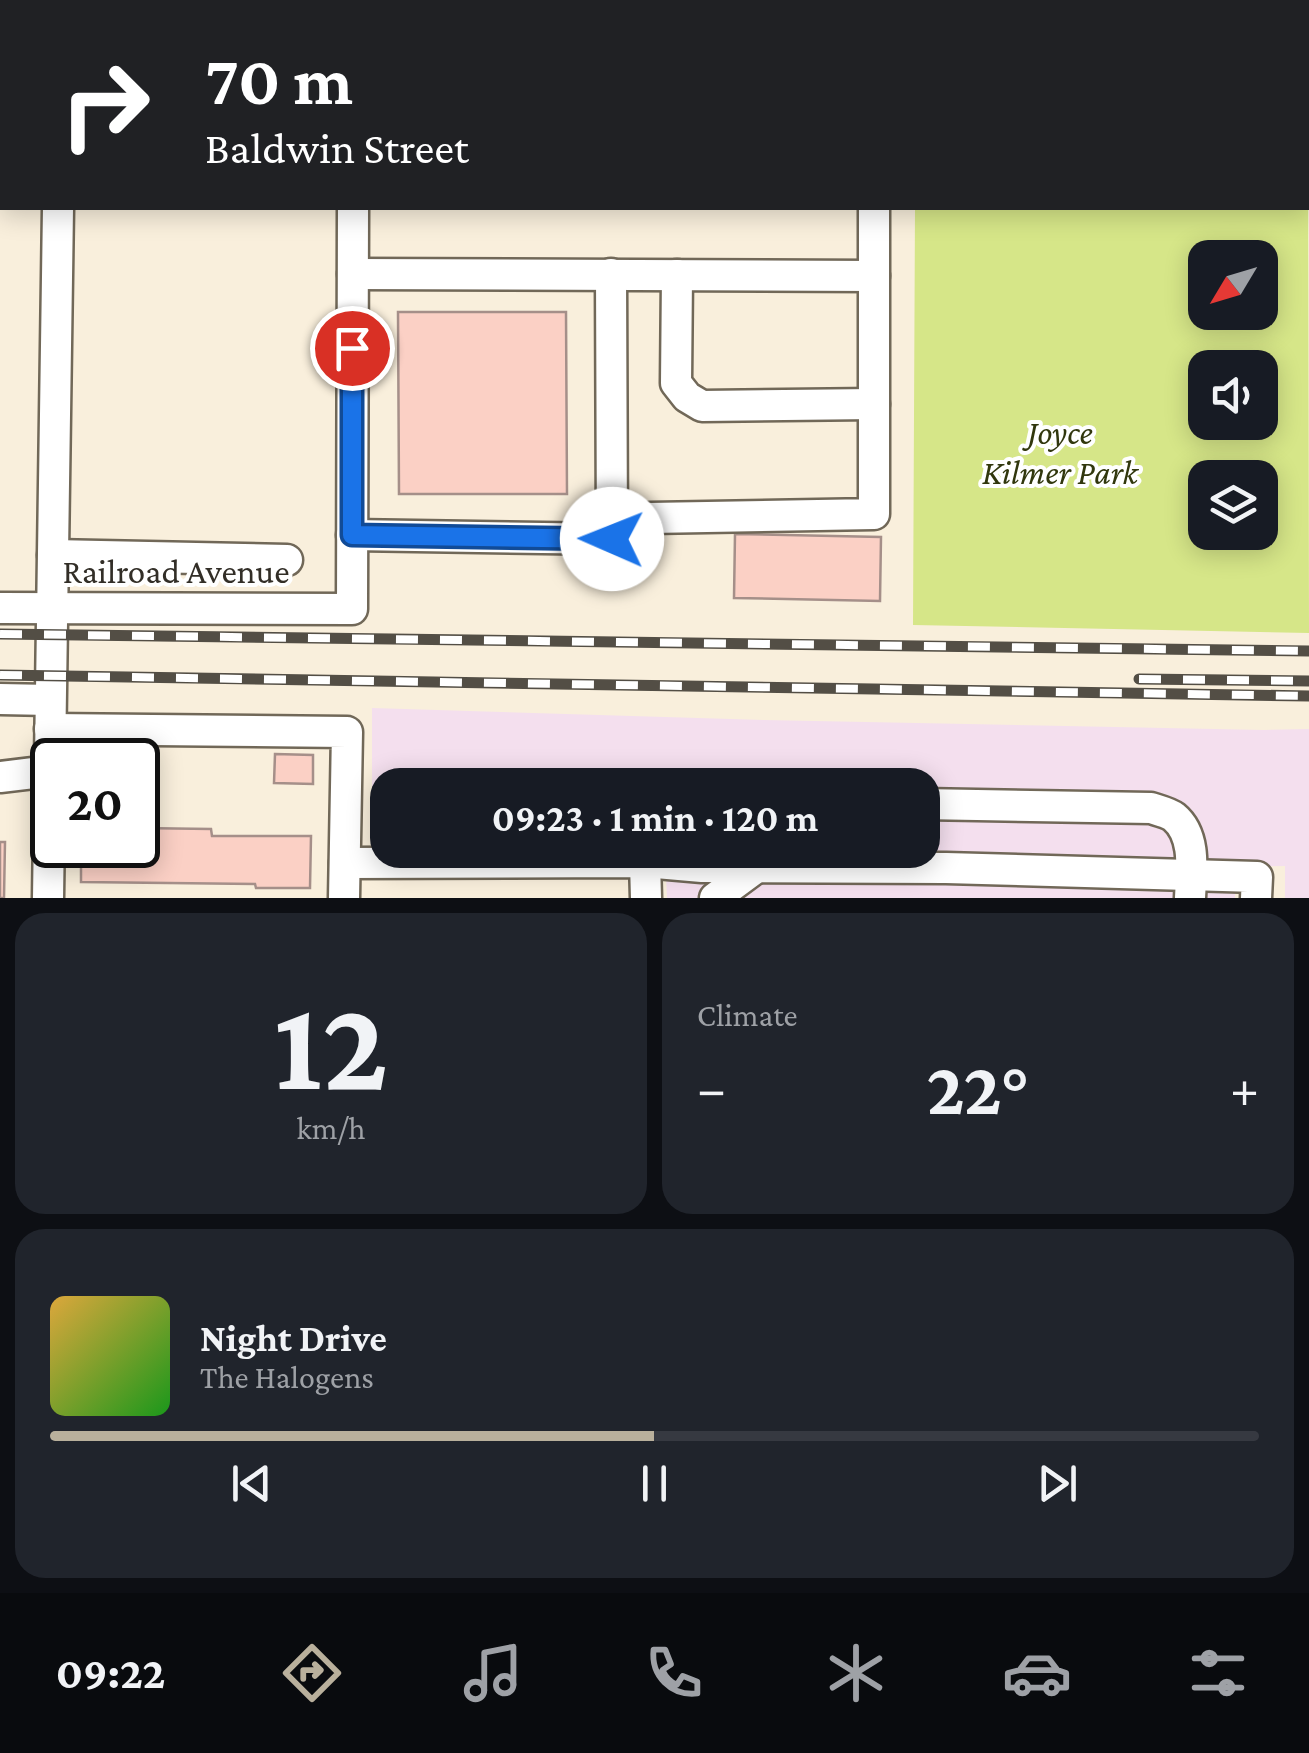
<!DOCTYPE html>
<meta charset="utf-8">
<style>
:root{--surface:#171b24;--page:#20242c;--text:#f1f3f6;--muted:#9ea1a6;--line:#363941;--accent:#b9b09c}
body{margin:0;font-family:"Crimson Pro",serif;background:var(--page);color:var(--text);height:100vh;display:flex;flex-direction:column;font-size:38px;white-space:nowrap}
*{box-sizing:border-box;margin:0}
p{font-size:32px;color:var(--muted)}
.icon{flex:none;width:55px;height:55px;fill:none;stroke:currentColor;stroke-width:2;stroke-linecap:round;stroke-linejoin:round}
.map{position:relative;height:898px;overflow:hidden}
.panel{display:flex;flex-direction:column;gap:15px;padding:15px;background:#0d0f14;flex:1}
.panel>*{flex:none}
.guide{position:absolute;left:0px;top:0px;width:1310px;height:210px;box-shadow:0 5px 25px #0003;background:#202124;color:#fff;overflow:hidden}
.needle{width:65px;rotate:232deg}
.controls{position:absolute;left:1188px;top:240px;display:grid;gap:20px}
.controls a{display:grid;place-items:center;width:90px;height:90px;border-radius:20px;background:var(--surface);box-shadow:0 5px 25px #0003;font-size:50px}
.speed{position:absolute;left:30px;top:738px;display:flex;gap:20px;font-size:50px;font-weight:700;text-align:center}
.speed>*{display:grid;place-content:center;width:130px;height:130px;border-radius:50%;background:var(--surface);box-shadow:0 5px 25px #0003;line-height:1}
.speed .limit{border:5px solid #111;border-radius:15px;background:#fff;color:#111}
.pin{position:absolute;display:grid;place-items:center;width:85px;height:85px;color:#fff;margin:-42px;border:5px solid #fff;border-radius:50%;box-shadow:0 2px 10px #0007}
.me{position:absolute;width:110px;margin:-55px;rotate:271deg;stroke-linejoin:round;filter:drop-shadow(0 0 8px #0008)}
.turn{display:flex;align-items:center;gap:35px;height:210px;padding:0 40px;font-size:45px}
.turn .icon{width:130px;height:130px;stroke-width:2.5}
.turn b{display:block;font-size:70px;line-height:85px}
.big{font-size:75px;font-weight:700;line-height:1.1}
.panel .card{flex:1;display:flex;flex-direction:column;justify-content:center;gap:15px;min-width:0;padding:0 35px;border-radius:30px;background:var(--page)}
.panel .dial{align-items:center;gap:0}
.dial b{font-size:130px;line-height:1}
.song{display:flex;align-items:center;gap:30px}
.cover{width:120px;height:120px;border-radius:15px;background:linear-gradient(135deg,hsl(40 70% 55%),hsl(120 70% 35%))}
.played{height:10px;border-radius:5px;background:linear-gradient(90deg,var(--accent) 50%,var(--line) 50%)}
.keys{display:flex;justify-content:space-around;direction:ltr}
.heat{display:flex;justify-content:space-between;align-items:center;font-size:55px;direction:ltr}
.panel .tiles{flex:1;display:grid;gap:15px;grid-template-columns:1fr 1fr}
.card:last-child{grid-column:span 2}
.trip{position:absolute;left:370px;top:768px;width:570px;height:100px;border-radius:30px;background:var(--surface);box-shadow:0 5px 25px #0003;font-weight:700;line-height:100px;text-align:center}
.tab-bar{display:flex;height:160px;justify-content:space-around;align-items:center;background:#090b0e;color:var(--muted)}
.tab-bar .icon{width:70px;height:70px}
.tab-bar .on{color:var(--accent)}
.tab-bar b{font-size:45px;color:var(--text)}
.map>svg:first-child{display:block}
.industrial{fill:#f4dfee}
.green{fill:#d6e688;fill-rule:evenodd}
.building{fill:#fbd0c5;stroke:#a58f89;stroke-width:2.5}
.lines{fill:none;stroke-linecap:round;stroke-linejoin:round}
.minor-casing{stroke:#716858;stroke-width:35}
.minor{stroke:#fff;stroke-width:30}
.rail-casing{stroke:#534e45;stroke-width:11}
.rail{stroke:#fff;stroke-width:8;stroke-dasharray:22;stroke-linecap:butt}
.route-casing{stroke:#114b97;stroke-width:25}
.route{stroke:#1a73e8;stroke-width:18}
.labels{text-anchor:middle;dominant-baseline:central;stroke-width:8;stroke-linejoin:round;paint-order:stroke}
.park-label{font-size:35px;font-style:italic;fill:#31370d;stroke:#fff}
.street-label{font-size:35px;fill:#322e27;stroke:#fff}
</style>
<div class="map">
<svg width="1309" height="898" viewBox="0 0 1309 898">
<rect width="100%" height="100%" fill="#f9efdc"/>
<!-- industrial -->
<polygon class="industrial" points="372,708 764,720 1264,730 1309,729 1309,898 1285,898 1285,866 1236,867 1235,898 667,898 665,850 922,850 922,785 388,785 387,844 372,843"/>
<!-- green -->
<g class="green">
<rect x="989" y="0" width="306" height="2"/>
<path d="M1308,163L1309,633L913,625L915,208H1308ZM1205,258H1260V312H1205ZM1205,368H1260V422H1205ZM1205,478H1260V532H1205Z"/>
</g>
<!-- building -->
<g class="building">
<polygon points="398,312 566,312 567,494 399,494"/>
<polygon points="735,534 881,537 880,601 734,598"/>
<polygon points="275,754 313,755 313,784 274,783"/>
<polygon points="138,828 211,829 212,836 311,836 310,888 256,888 255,884 81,882 81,845 138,845"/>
<polygon points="0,842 5,842 4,898 0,898"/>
</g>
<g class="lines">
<defs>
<g id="minor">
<polyline points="60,2 60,0"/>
<polyline points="353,2 353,0"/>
<polyline points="655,2 655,0"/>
<polyline points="954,2 954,0"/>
<polyline points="1266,2 1266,0"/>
<polyline points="0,121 2,121"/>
<polyline points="0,176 2,176"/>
<polyline points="353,274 874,276"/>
<polyline points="611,274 612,539"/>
<polyline points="677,275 676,383 687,397 702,406 874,404"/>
<polyline points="352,535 612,539 628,538 650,518 874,514 874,208"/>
<polyline points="53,555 287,560"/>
<polyline points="0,608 352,609 353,208"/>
<polyline points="0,699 50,700"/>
<polyline points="50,729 347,732 344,898"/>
<polyline points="0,777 50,771"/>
<path d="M922,804L1151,808C1157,810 1169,813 1174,817C1197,836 1191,873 1190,898"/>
<polyline points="647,850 645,862 702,867 946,868 1257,877 1256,898"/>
<polyline points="345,863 645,862 646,898"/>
<polyline points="48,898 58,208"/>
<polyline points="715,898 757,867"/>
</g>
</defs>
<!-- minor casing -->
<use href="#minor" class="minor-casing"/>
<!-- minor -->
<use href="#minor" class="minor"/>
<defs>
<g id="rail">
<polyline points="0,634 1309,651"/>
<polyline points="0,675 1309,696"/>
<polyline points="1139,679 1309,681"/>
</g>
</defs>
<!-- rail casing -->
<use href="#rail" class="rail-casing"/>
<!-- rail -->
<use href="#rail" class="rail"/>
</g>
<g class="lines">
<defs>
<polyline id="route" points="352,348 352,535 612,539"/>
</defs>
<!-- route casing -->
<use href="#route" class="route-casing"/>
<!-- route -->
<use href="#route" class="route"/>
</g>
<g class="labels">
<!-- park labels -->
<g class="park-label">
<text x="1060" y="432">Joyce<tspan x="1060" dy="40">Kilmer Park</tspan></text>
</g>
<!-- street labels -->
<g class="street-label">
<text x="176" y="571">Railroad Avenue</text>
</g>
</g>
</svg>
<div class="controls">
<a><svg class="needle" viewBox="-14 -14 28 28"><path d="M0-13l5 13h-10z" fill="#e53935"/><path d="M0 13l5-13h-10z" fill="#9ea1a6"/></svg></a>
<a><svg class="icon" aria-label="sound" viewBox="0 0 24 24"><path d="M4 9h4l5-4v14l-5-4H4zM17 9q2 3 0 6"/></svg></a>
<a><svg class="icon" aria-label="layers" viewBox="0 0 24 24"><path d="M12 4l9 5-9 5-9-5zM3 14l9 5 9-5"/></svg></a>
</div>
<div class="speed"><div class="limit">20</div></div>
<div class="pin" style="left:352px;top:348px;background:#d93025"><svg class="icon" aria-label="arrive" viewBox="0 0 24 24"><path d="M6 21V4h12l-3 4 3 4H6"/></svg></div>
<svg class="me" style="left:612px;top:539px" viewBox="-20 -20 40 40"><circle r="19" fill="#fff"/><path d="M0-13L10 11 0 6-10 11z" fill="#1a73e8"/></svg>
<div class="trip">09:23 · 1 min · 120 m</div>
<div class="guide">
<div class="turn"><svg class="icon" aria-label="right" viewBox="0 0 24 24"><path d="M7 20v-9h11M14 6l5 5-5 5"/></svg><div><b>70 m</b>Baldwin Street</div></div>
</div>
</div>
<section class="panel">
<div class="tiles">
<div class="card dial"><b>12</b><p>km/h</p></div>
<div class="card"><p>Climate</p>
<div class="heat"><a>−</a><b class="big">22°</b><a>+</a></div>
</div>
<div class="card">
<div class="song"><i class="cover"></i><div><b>Night Drive</b><p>The Halogens</p></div></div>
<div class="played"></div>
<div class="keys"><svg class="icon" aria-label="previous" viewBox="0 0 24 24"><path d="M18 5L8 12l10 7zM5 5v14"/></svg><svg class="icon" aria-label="pause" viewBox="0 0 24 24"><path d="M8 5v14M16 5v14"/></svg><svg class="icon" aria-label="next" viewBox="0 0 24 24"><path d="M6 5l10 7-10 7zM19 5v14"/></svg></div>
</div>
</div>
</section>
<nav class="tab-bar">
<b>09:22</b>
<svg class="icon on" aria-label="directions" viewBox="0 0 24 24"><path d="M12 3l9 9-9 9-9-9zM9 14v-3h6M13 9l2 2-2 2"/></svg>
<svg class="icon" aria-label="music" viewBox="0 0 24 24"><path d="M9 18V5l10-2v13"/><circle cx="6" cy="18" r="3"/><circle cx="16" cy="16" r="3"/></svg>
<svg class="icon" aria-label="phone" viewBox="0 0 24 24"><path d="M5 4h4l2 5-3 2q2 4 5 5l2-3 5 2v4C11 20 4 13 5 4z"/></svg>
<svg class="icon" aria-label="climate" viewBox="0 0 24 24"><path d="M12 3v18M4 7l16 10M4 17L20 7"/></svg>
<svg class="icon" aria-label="car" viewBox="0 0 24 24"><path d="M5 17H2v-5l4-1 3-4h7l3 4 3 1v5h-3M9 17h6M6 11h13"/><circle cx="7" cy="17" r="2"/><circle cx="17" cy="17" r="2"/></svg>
<svg class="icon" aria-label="filters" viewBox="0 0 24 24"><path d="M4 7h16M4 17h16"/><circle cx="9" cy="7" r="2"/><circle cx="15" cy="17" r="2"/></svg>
</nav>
